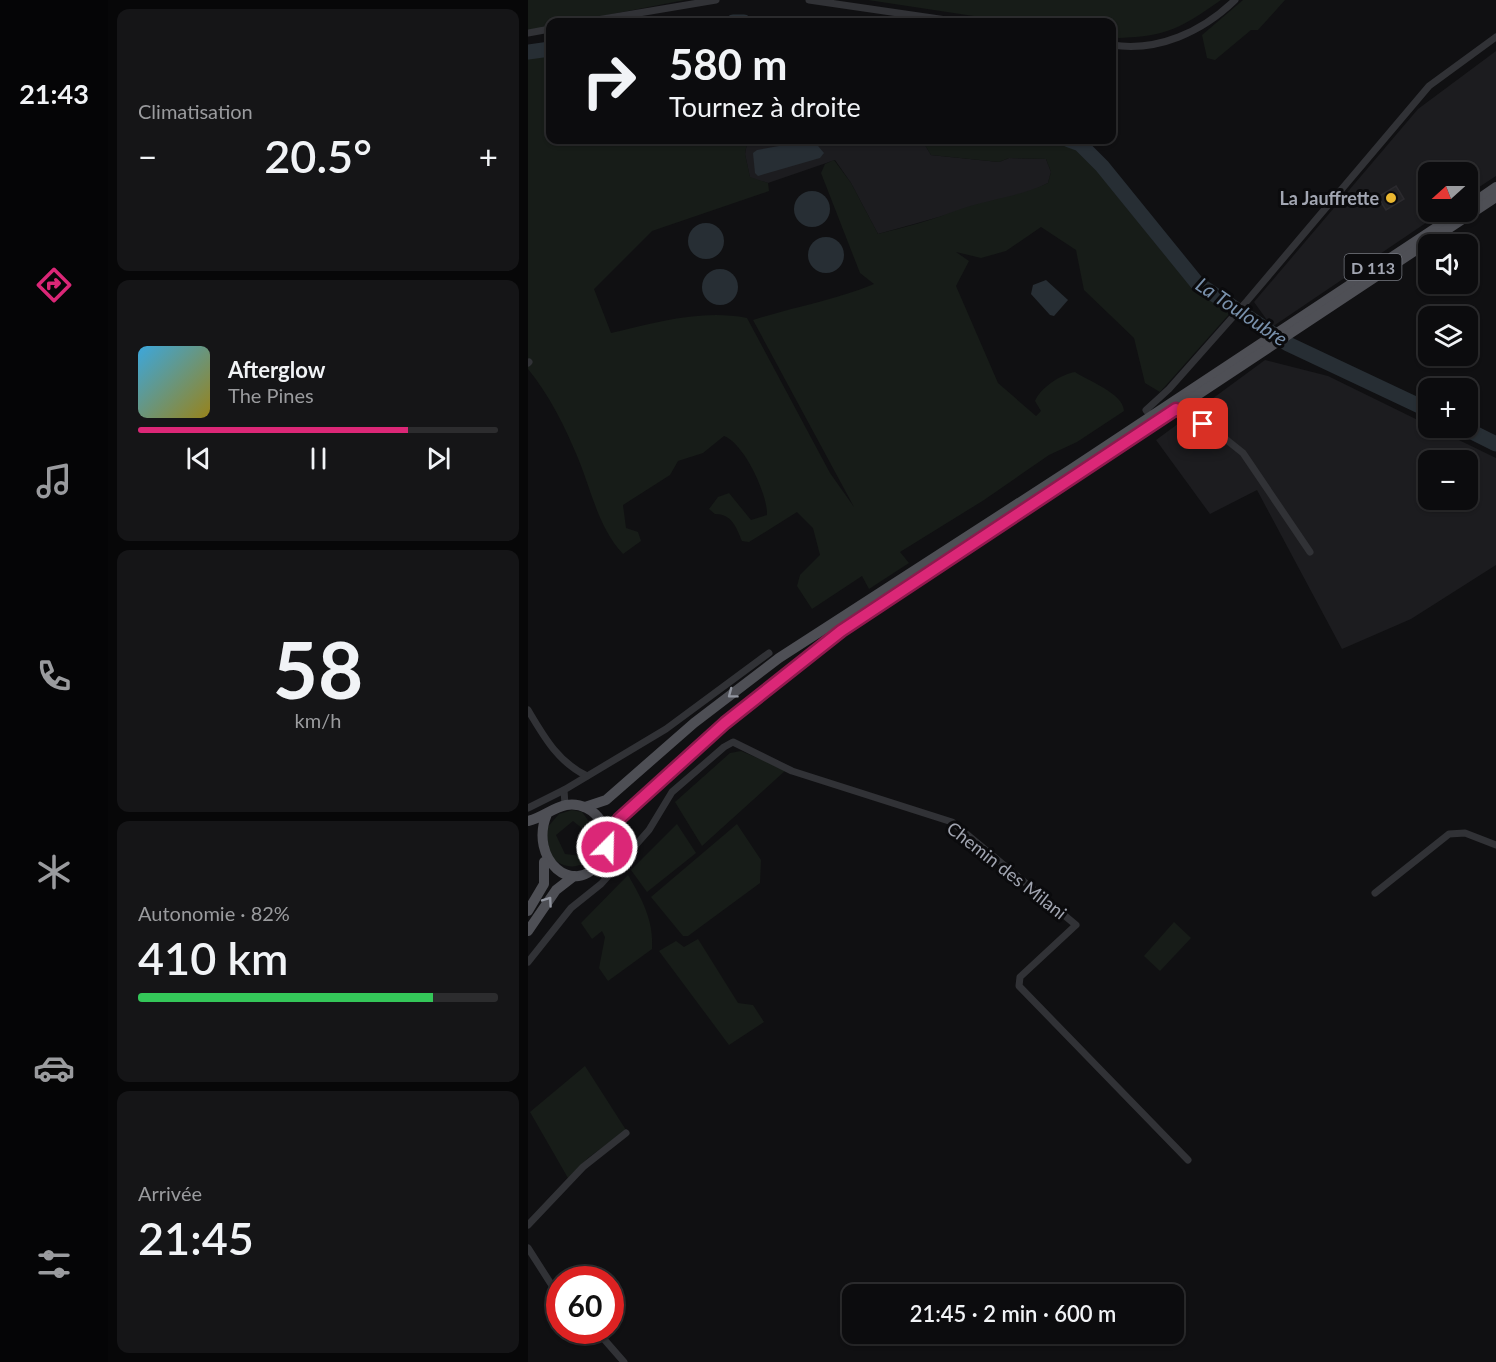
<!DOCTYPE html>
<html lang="fr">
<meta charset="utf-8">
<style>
:root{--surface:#0c0c0e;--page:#151517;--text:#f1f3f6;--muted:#9a9b9e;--line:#2c2c2e;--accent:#db2777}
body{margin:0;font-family:Lato,sans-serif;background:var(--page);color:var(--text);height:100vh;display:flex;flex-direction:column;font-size:22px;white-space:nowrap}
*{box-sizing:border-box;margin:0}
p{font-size:20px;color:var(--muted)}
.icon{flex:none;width:33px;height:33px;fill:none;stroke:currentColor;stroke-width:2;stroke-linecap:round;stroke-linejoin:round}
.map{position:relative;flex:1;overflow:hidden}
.details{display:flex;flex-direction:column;gap:9px;padding:9px;background:#070708;width:420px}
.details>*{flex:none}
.guide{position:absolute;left:18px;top:18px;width:570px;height:126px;border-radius:12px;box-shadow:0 2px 4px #0004,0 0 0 2px var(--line);background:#0c0c0e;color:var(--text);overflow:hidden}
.needle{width:39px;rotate:249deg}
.tools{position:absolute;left:890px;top:162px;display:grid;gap:12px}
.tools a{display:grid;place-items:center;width:60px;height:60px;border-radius:12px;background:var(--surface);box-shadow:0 2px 4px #0004,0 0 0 2px var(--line);font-size:30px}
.speed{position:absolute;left:18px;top:1266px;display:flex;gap:12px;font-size:30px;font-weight:700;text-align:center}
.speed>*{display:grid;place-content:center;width:78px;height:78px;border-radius:50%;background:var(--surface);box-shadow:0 2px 4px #0004,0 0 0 2px var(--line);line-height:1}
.speed .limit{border:9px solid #d22;background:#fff;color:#111}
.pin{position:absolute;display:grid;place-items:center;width:51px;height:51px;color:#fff;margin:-26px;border-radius:12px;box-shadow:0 3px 9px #0006}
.me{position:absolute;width:66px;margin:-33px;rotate:23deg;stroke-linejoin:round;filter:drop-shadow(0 0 4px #0008)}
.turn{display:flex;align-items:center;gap:21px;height:126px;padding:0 24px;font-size:27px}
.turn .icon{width:78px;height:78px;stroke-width:2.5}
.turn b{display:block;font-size:42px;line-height:51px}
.big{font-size:45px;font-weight:600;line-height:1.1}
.details .card{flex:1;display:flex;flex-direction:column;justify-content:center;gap:9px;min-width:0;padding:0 21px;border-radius:12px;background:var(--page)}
.details .dial{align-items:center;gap:0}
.dial b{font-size:78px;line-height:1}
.song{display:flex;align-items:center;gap:18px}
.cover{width:72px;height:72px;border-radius:9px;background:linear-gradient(135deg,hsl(200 70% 55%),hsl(50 70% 35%))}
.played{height:6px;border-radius:3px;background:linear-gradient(90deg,var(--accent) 75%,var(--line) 75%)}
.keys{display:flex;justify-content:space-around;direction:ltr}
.heat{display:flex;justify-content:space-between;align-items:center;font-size:33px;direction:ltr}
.charge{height:9px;border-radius:4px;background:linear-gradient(90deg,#34c759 82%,var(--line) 0)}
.trip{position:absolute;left:314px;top:1284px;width:342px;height:60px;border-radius:12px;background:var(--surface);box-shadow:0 2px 4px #0004,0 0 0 2px var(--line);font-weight:600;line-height:60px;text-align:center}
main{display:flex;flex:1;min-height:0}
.menu{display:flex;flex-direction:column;width:108px;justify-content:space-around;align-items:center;background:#050506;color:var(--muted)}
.menu .icon{width:42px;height:42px}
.menu .on{color:var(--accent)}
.menu b{font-size:27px;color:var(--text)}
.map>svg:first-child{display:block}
.built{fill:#1c1c1f;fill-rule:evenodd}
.green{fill:#171c18}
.water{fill:#272e34}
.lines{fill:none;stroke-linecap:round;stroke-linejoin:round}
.river{stroke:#272e34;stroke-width:15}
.building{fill:#232326;stroke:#2b2a2e;stroke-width:1.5}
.minor{stroke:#313236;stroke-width:7}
.primary{stroke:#4e4f55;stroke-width:10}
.oneway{stroke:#91959f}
.route-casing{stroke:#8e194d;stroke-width:15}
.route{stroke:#db2777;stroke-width:10}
.poi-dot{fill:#eab730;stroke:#0b0b0d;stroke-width:2}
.labels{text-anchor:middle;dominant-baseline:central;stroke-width:6;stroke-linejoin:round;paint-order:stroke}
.shield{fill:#0b0b0d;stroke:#757880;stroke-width:1.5}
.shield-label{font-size:16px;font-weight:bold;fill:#a2a6b2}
.poi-label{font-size:18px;font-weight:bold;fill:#a2a6b2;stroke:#0b0b0d;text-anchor:end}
.street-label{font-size:18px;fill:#a2a6b2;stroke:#0b0b0d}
.water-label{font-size:20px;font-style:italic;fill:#7991ac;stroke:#0b0b0d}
</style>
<main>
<nav class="menu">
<b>21:43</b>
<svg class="icon on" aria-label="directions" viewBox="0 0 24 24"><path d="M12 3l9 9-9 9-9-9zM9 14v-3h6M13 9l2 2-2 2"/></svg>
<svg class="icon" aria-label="music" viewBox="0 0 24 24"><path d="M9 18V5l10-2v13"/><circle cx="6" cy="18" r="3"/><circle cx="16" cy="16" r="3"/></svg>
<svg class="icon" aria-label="phone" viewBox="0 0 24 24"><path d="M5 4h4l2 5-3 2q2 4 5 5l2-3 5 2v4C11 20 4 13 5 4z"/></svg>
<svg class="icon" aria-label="climate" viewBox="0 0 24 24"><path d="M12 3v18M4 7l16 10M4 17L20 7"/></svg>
<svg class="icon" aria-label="car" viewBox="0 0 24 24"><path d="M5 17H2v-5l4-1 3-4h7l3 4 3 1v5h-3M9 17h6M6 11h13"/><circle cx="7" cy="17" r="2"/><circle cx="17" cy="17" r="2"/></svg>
<svg class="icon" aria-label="filters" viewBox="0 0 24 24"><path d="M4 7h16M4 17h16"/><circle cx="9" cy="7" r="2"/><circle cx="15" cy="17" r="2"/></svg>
</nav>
<section class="details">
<div class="card"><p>Climatisation</p>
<div class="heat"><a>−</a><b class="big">20.5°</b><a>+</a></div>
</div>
<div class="card">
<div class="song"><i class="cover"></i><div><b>Afterglow</b><p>The Pines</p></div></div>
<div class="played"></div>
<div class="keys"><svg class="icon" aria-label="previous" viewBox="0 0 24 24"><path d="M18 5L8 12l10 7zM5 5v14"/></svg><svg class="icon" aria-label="pause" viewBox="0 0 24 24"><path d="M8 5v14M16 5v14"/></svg><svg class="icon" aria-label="next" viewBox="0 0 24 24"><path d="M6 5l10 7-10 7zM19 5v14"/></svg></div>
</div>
<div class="card dial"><b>58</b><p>km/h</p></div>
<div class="card"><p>Autonomie · 82%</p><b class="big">410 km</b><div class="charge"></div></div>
<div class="card"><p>Arrivée</p><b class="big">21:45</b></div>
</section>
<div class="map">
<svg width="968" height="1362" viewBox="0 0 968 1362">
<rect width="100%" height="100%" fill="#101012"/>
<!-- built -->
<g class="built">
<polygon points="968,51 968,176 939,195 939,172 900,172 900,212 914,212 744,327 726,302 890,109"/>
<polygon points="230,140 394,140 403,155 471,162 481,158 518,159 523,172 520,183 504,191 350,234 323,183 307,160 240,183 222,178 217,154 219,143"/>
<path d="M737,360L800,376L900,425V428H906L968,458V565L883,619L814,649L729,490L682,514L628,440ZM900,460H939V500H900Z"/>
</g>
<!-- green -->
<g class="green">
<polygon points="0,0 157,0 43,22 22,22 22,26 0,31"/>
<path d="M340,0H693C653,28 640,36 591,38L584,37V22H485Z"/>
<polygon points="715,0 757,0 730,30 723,30 687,60 679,58 674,35"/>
<path d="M22,55V140H230L219,143L217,154L222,177L240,183L241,191L124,231L66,289L83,333C128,323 173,309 219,318L302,473L326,507L225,320C265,307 308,300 346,284L332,273L293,173L297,164L306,160L323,183L350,234C378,227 404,220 430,210C460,199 491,197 520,183L523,172L518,159L481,158L471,162L403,155L394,140H527L554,152L609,214L667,290L704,311L632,392L617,383L606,338L556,290L548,250L513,227L478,251L453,258L428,252L441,261L428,286L470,383L508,416L513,411L507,401C513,387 534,374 547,372C562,382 595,393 596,411L549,442L521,455L456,500L372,552L381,563L341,589L334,576L284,609L269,586L272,575L292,555L285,528L269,512L221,542L214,541C208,527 204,514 187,514L181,509L190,497L201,493L223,520L239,515C240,495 216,443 196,436L175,453L150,461L142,475L95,505L98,528L110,532L113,541L95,554C70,527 64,492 50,458C37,427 22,396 0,369V58Z"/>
<polygon points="213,751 258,770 174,846 147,802 202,753"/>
<path d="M44,810L54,812L62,823L55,829L45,821L28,835L37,854L53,856L63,838L58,832L64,827C91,840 50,888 22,855L18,829L31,814Z"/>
<polygon points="149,824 168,853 119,892 103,870"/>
<polygon points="209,824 233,860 232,883 160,936 155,936 123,897"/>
<path d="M100,875C114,899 126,921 124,949L80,981L71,968L77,937L74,931L64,939L53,923Z"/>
<polygon points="646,922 663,938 632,971 616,956"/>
<polygon points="170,939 210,1003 225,1005 236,1022 201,1045 131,951 148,941 156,947"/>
<polygon points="57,1066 98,1130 60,1158 40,1178 2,1112"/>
</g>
<!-- water -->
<g class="water">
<polygon points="285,140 296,153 292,158 230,176 227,173 225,153 229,150"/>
<circle cx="284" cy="209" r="18"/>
<circle cx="178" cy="241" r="18"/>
<circle cx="298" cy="255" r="18"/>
<circle cx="192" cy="287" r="18"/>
<polygon points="518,280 540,300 526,316 522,315 503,294 505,285"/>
</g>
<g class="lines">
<!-- river -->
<g class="river">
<polyline points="205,22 216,22"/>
<polyline points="0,52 22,49"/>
<polyline points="541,140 552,144 574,166 669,283 760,344 900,410"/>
<polyline points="936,428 968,444"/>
</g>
</g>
<!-- building -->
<polygon class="building" points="868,186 876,199 858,210 850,197"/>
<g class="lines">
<!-- minor -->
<g class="minor">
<polyline points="281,0 432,22"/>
<polyline points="57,22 188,0"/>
<polyline points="0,33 22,29"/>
<path d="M584,45C630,52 674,32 707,0"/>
<polyline points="0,363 1,362"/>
<polyline points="646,406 690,433 715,453 782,552"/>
<polyline points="625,419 618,410 641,389 719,301 901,86 968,37"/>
<path d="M0,710C16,737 30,762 59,776"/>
<polyline points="37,805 36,790 138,729 241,653"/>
<polyline points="0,808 36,790"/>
<polyline points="83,873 121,830 144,792 196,747 205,742 264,771 424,822 548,925 492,977 491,986 660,1160"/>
<polyline points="847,893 921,834 937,833 968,845"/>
<polyline points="0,962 43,908 73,884 83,873 72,862"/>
<polyline points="0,1225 55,1167 98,1133"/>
<polyline points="0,1248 32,1298"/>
<polyline points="68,1330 96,1362"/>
</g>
<!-- primary -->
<g class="primary">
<polyline points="939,207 968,187"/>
<polyline points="57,807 78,800 166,723 251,658 545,468 932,212"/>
<path d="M0,821C14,818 24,808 38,805C68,800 90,835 73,860C46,900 0,859 19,814"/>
<path d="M79,839C94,811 122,790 146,769C200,721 255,675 313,631L968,197"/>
<polyline points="0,911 16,884 16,862"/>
<polyline points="0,931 28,890 46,876"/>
</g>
</g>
<!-- one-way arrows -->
<defs><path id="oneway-chevron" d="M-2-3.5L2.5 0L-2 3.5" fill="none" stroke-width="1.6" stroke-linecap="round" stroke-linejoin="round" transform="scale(1.5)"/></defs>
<g class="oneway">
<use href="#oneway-chevron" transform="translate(204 694) rotate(143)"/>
<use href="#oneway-chevron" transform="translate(20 901) rotate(-55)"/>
</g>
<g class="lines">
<defs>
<polyline id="route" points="79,847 79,839 91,819 197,723 313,631 648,409 675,424"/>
</defs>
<!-- route casing -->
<use href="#route" class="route-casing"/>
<!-- route -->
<use href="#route" class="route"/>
</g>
<!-- markers -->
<circle class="poi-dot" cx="863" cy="198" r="6"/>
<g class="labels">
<!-- shield labels -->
<rect class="shield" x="816.5" y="254" width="57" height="26" rx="4.5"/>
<g class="shield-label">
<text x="845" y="267">D 113</text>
</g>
<!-- poi labels -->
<g class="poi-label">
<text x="851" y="198">La Jauffrette</text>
</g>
<!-- street labels -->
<g class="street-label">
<text transform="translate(479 870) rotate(38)">Chemin des Milani</text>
</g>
<!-- water labels -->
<g class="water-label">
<text transform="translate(714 311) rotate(34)">La Touloubre</text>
</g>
</g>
</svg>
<div class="tools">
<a><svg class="needle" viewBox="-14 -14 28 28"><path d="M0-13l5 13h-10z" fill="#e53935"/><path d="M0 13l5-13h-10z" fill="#9a9b9e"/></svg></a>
<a><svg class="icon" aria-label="sound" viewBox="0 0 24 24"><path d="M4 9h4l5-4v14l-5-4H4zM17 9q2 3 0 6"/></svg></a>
<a><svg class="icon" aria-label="layers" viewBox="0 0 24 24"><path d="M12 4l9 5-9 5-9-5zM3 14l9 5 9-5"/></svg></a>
<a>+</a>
<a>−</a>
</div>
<div class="speed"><div class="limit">60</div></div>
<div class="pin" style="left:675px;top:424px;background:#d93025"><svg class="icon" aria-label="arrive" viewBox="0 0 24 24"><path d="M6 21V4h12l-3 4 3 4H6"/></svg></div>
<svg class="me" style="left:79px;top:847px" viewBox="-20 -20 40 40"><circle r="17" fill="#db2777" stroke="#fff" stroke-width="3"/><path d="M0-11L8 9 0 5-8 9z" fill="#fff"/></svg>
<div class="trip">21:45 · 2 min · 600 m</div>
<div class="guide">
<div class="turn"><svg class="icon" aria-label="right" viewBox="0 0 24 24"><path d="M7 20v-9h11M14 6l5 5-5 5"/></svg><div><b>580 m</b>Tournez à droite</div></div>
</div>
</div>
</main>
